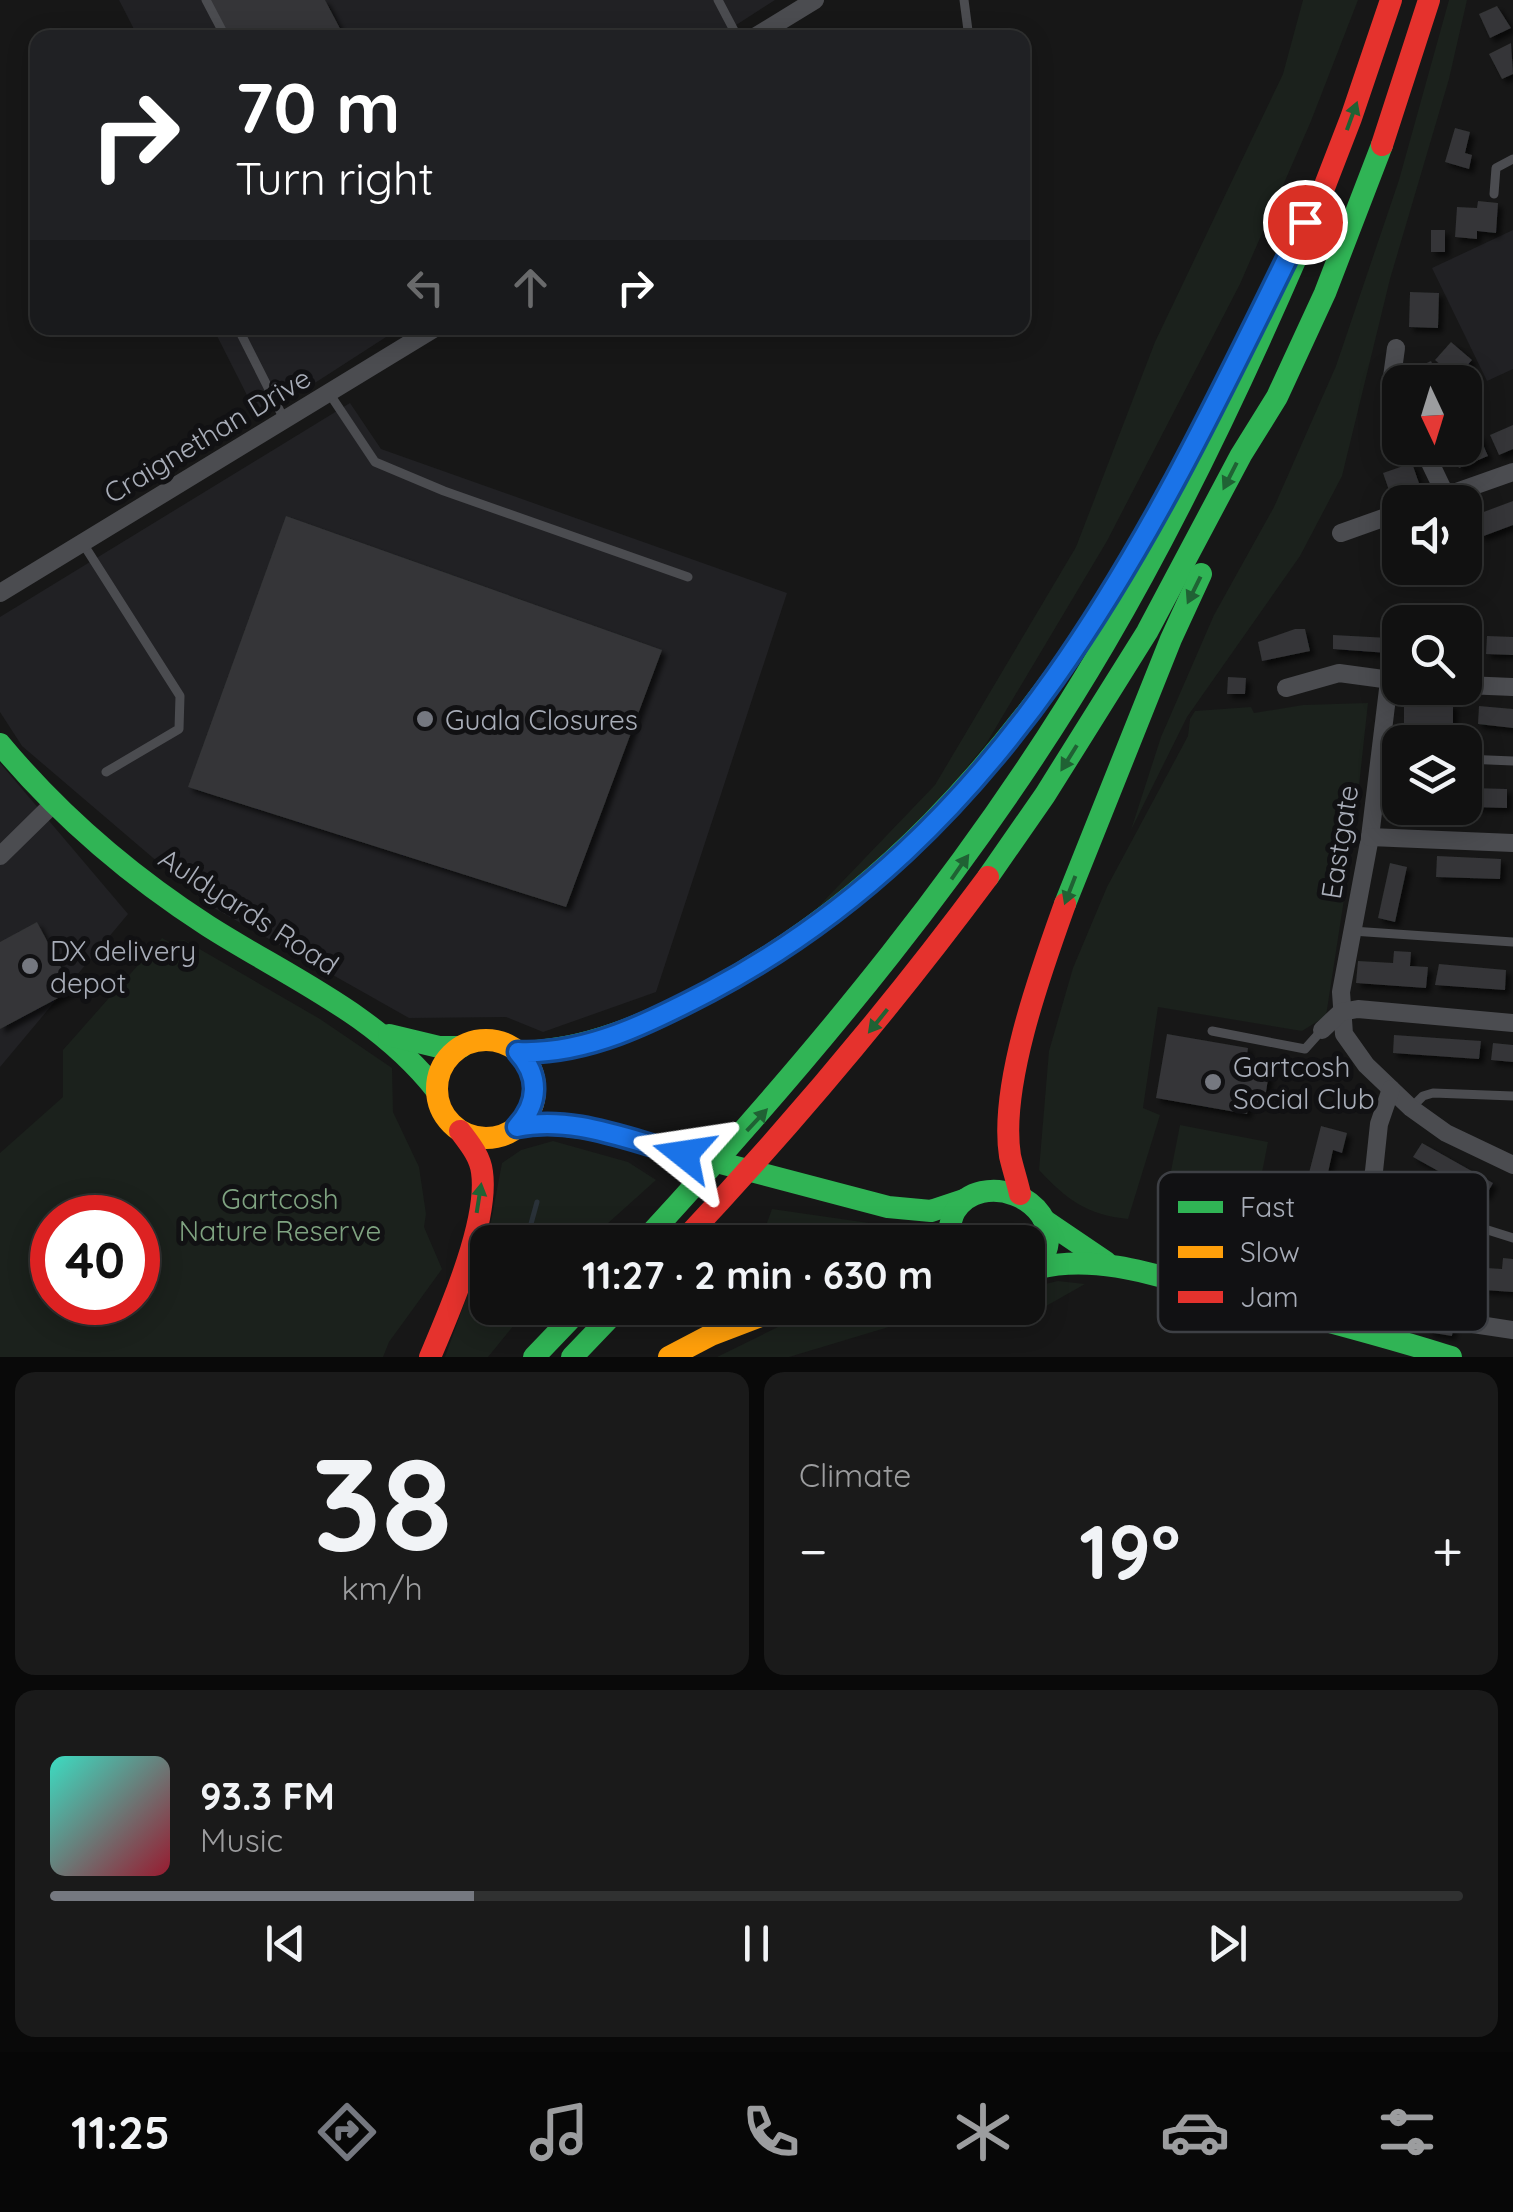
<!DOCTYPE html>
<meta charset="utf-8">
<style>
:root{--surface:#111;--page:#1a1a1a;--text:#f1f3f6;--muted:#9c9d9f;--line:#303131;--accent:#757880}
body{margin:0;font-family:Quicksand,sans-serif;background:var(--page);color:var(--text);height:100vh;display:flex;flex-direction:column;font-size:38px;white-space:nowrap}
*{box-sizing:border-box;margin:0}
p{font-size:32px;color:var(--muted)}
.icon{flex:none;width:55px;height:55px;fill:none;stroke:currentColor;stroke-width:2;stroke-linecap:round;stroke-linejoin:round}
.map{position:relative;height:1357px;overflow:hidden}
.details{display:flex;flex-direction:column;gap:15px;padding:15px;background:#090909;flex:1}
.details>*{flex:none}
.banner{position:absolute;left:30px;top:30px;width:1000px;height:305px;border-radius:20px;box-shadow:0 5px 25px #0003,0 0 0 2px var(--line);background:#202124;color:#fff;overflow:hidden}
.needle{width:65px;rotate:176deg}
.controls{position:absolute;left:1382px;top:365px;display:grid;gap:20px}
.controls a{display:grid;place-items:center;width:100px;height:100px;border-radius:20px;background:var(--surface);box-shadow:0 5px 25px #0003,0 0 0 2px var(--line);font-size:50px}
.speed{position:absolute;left:30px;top:1195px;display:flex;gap:20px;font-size:50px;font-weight:700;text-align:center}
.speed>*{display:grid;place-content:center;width:130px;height:130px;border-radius:50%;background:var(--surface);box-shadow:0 5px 25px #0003,0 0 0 2px var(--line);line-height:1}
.speed .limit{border:15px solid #d22;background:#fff;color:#111}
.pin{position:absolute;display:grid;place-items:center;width:85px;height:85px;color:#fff;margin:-42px;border:5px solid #fff;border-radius:50%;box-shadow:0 2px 10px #0007}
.me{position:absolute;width:110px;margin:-55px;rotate:285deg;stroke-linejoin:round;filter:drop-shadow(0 0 8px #0008)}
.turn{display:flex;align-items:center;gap:35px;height:210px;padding:0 40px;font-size:45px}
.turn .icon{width:130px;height:130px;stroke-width:2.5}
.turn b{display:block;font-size:70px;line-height:85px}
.lanes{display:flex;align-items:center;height:95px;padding:0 40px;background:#0003;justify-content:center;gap:50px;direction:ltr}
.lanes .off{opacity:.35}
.big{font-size:75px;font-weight:800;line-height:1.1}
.details .tile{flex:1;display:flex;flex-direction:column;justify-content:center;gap:15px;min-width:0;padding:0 35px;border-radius:20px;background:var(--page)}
.details .dial{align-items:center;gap:0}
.dial b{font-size:130px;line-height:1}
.song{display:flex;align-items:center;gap:30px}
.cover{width:120px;height:120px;border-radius:15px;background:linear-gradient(135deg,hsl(170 70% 55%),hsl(350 70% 35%))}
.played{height:10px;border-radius:5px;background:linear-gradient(90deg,var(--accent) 30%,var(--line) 30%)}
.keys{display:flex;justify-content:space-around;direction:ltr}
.heat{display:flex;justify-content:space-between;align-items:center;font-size:55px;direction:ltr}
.details .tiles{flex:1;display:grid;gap:15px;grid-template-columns:1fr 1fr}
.tile:last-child{grid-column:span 2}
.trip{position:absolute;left:470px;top:1225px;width:575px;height:100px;border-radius:20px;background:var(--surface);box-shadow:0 5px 25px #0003,0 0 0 2px var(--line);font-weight:800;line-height:100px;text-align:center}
.menu{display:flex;height:160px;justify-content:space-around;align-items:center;background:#070707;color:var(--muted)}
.menu .icon{width:70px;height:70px}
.menu .active{color:var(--accent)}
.menu b{font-size:45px;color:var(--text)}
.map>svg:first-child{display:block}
.built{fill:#212124}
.green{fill:#1b211c;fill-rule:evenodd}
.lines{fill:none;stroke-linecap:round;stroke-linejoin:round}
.stream{stroke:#2a3239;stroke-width:5}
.building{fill:#343537;filter:url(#shadow)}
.lane{stroke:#4b4c50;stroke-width:9}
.street{stroke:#4b4c50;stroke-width:18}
.fast{stroke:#30b455;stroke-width:22}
.slow{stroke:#ff9f0a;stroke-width:22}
.jam{stroke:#e5322d;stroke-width:22}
.oneway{fill:#206234}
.route-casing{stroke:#114b97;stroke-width:25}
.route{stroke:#1a73e8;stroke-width:18}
.poi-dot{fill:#757880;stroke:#111113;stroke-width:4}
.labels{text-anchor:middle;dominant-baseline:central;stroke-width:10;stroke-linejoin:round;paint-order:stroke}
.street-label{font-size:28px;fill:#a8adb8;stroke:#111113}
.poi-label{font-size:28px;fill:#a8adb8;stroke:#111113;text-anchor:start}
.park-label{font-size:28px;fill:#7fa381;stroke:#111113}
.key{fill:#111113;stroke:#3e4045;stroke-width:2.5}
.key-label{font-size:28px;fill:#a8adb8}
</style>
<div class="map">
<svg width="1513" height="1357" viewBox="0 0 1513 1357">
<defs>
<filter id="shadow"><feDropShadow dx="4.5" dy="4.5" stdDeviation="2.5" flood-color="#0009"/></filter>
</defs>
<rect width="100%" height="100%" fill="#171717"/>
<!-- built -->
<g class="built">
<polygon points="119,0 775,0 716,38 138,37"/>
<polygon points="1513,230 1513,369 1487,381 1432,268"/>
<polygon points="213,328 400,328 259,419"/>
<polygon points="350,403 381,449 787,593 656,992 543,1032 506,1017 409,1018 207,904 22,746 0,712 0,617"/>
<polygon points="0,763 128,914 0,1067"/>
</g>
<!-- green -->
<g class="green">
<polygon points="1303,0 1358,0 1311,121 1240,284 1107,541 986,744 881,872 818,907 935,785 1076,547 1155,342 1283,74"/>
<polygon points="1449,0 1467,0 1449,79 1390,279 1342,476 1300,556 1187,717 1131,830 1161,737 1214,615 1274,507 1336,366 1399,180"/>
<path d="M1368,703L1353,841L1326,1016L1302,1031L1158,1007L1143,1108L1160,1115L1128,1219C1087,1215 1066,1199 1039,1170L1049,1051L1073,968L1107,887L1188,736L1190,719L1195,711L1251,707L1254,713L1303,705Z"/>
<path d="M162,938L169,942L184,940L320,1019L392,1068L393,1112L419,1167L426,1214L424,1227L442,1269L389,1342L383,1357H0V1153L63,1097V1050ZM52,1218H138V1302H52Z"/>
<polygon points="1180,1125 1268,1142 1251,1229 1163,1212"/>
<polygon points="553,1141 628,1162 656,1180 587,1242 488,1242 488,1308 528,1308 488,1357 445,1357 488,1237 502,1163 521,1150"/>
<polygon points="772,1209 869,1223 918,1242 760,1242"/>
<polygon points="1058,1281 1085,1284 1018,1322 981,1315 892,1326 789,1357 717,1357 778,1327 836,1308 1028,1308 1028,1288"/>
</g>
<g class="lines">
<!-- stream -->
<polyline class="stream" points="526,1242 537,1202"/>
</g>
<!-- building -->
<g class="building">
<polygon points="210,0 325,0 345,38 229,38"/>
<polygon points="1497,6 1511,28 1490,38 1479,14"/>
<polygon points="1511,43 1513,74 1502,79 1489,54"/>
<polygon points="1455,128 1470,132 1465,153 1472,155 1469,169 1445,162"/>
<polygon points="1478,201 1498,203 1496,233 1477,231 1477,239 1455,237 1457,207 1477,208"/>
<rect x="1431" y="230" width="14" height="22"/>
<polygon points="1410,292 1439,293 1438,328 1409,327"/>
<polygon points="1451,342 1472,360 1456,378 1435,360"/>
<polygon points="1431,361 1441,382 1415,382 1410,371"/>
<polygon points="1513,425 1513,449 1499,455 1490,435"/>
<polygon points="1478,433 1488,456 1459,468 1449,448 1465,448 1465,439"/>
<polygon points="1412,463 1420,486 1391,496 1383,473"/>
<polygon points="1513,501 1513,525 1481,537 1473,516"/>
<polygon points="286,516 662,650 566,907 188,787"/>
<polygon points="1400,548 1400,570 1391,573 1384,554"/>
<polygon points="1295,629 1305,629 1310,651 1262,661 1258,642"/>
<polygon points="1333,635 1389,638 1388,653 1333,649"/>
<polygon points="1487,636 1513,637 1513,655 1486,654"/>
<polygon points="1228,677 1246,678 1245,694 1227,694"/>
<polygon points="1453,704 1453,724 1404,724 1404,705"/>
<polygon points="1479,706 1513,709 1513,728 1478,724"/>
<rect x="1384" y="788" width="16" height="21"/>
<polygon points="1472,788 1507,789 1507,808 1472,807"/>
<polygon points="1437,856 1501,859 1500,879 1436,877"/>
<polygon points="1390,863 1407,867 1395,922 1378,918"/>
<polygon points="37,922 73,990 0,1029 0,942"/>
<polygon points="1394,951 1411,952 1410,966 1428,967 1426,988 1356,983 1358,961 1393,963"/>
<polygon points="1439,964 1506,970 1505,990 1435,985"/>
<polygon points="1167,1034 1248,1048 1246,1062 1270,1066 1264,1105 1249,1102 1247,1114 1156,1098"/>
<polygon points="1394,1035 1481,1041 1479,1059 1393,1053"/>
<polygon points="1493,1043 1513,1045 1513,1062 1491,1060"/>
<polygon points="1321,1126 1347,1133 1342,1153 1333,1150 1327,1177 1309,1173"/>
<polygon points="1422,1143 1493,1183 1485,1197 1413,1157"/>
<polygon points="1503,1258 1513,1259 1513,1292 1470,1289 1471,1267 1502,1269"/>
<polygon points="1431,1316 1454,1320 1452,1336 1428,1332"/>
</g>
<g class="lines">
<!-- lane -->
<g class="lane">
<polyline points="206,0 226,38"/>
<polyline points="718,0 738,38"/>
<polyline points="964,0 969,38"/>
<polyline points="1022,51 1025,50"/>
<polyline points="1494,194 1496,168 1513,159"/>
<polyline points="238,328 285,421"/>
<polyline points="329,393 375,462 444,491 688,577"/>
<polyline points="82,542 180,696 179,729 106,772"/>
<polyline points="1391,755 1400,756"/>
<polyline points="1465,759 1513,761"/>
<polyline points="1352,931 1513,942"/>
<polyline points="1212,1031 1305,1049 1322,1030"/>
<polyline points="1411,1108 1423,1096 1433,1093 1513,1096"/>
<polyline points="1437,1214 1513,1238"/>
<polyline points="1378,1240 1402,1271"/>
<polyline points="1294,1242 1337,1231"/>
</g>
<!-- street -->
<g class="street">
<polyline points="753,38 815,0"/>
<polyline points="1396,348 1392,377 1400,397"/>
<polyline points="1423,448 1446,496"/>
<polyline points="1428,502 1513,472"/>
<polyline points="1341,533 1400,512"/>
<polyline points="0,593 435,328"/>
<polyline points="1389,681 1370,837 1341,992 1344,1034 1366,1065 1411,1108 1446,1133 1513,1165"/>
<polyline points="1465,685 1513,687"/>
<polyline points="1286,688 1339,673 1398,681"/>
<polyline points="1370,837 1513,843"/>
<polyline points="0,856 52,805"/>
<polyline points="1322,1030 1341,1012 1358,1009 1513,1023"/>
<polyline points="1337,1231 1365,1223"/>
<polyline points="1378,1240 1365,1223 1365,1210 1374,1171 1379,1124 1391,1089"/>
<polyline points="1473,1324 1513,1330"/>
</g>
<!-- fast -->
<g class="fast">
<path d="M0,744C60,816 129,875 208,926C288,977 377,1014 437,1091"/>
<polyline points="988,877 1045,795 1147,632 1241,455 1277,397 1325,293 1382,145"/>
<polyline points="1065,904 1171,639 1201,574"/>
<polyline points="389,1035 439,1047 461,1047"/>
<path d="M518,1052C586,1051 646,1024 705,993C880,900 1000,763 1108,599"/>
<polyline points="517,1127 542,1123 591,1129 888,1207 931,1211 964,1200"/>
<polyline points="1044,1220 1106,1262"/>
<path d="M643,1242C814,1056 977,862 1105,643C1181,513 1244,379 1303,242"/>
<path d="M947,1242C949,1233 950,1219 955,1211C981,1169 1058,1198 1047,1247C1045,1256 1036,1267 1031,1275"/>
<path d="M1038,1268C1103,1252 1172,1281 1235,1297C1307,1316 1380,1334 1451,1357"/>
<polyline points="534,1357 581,1308"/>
<polyline points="572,1357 619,1308"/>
</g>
<!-- slow -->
<g class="slow">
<circle cx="486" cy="1089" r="49"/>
<polyline points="669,1357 711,1335 782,1308"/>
</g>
<!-- jam -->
<g class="jam">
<polyline points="1382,145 1429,0"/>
<polyline points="1303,242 1351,118 1391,0"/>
<path d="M1020,1194C1017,1181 1013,1169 1010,1156C999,1086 1041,971 1065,904"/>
<path d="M682,1242C791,1126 893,1005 988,877"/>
<path d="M430,1357C450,1310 489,1221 482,1172C480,1156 469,1143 460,1131"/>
</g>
</g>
<!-- one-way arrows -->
<defs><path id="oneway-solid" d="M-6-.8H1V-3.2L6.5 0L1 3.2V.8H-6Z" transform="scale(2.5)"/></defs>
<g class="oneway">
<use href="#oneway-solid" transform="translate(1352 116) rotate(-70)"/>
<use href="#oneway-solid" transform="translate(1230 476) rotate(117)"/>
<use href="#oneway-solid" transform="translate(1194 590) rotate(116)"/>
<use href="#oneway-solid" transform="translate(1069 758) rotate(122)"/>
<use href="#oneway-solid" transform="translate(960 867) rotate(-55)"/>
<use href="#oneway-solid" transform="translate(1070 890) rotate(111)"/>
<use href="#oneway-solid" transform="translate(878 1021) rotate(129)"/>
<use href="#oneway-solid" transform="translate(757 1120) rotate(-47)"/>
<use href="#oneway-solid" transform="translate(479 1198) rotate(-81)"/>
</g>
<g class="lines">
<defs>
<path id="route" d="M684,1154C630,1141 573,1115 517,1127C539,1103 540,1076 518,1052C586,1055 651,1022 710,991C1021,826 1157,523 1305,222"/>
</defs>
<!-- route casing -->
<use href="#route" class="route-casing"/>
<!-- route -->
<use href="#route" class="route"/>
</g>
<!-- markers -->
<g class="poi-dot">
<circle cx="425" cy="719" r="10"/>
<circle cx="30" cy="966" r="10"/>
<circle cx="1213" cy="1082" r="10"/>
</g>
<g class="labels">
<!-- street labels -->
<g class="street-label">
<text transform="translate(207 435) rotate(-31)">Craignethan Drive</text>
<text transform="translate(1339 842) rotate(-81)">Eastgate</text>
<text transform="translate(249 911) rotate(33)">Auldyards Road</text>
</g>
<!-- poi labels -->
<g class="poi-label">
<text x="445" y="719">Guala Closures</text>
<text x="50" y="950">DX delivery<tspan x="50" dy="32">depot</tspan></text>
<text x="1233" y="1066">Gartcosh<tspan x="1233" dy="32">Social Club</tspan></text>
</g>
<!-- park labels -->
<g class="park-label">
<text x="280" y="1198">Gartcosh<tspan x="280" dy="32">Nature Reserve</tspan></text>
</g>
</g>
<!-- legend -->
<rect x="1158" y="1172" width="330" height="160" rx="15" class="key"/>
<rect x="1178" y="1201" width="45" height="12" fill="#30b455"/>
<rect x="1178" y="1246" width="45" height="12" fill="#ff9f0a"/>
<rect x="1178" y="1291" width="45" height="12" fill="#e5322d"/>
<g class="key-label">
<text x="1240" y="1217">Fast</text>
<text x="1240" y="1262">Slow</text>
<text x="1240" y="1307">Jam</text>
</g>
</svg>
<div class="controls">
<a><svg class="needle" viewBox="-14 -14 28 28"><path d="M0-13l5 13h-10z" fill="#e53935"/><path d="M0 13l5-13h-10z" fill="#9c9d9f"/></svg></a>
<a><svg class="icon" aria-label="sound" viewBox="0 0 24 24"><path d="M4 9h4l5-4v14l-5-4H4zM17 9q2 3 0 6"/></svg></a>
<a><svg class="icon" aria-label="search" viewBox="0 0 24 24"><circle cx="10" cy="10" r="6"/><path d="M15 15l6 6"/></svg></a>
<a><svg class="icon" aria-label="layers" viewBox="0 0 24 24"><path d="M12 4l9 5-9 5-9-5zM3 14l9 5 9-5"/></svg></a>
</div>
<div class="speed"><div class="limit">40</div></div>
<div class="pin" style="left:1305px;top:222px;background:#d93025"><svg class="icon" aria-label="arrive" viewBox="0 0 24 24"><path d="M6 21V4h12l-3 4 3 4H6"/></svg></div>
<svg class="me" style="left:684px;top:1154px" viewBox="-20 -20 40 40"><path d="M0-17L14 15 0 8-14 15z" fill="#1a73e8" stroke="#fff" stroke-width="4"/></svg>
<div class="trip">11:27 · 2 min · 630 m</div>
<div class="banner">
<div class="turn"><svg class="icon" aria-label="right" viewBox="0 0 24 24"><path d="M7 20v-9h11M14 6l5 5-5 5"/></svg><div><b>70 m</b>Turn right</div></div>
<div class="lanes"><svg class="icon off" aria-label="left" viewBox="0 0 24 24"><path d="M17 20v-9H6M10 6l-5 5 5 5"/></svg><svg class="icon off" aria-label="ahead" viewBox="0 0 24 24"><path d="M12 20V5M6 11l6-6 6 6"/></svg><svg class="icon" aria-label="right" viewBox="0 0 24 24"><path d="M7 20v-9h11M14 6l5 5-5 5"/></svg></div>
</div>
</div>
<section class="details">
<div class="tiles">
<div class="tile dial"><b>38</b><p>km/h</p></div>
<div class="tile"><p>Climate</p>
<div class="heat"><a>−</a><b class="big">19°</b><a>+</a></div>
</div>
<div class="tile">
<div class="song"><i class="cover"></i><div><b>93.3 FM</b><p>Music</p></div></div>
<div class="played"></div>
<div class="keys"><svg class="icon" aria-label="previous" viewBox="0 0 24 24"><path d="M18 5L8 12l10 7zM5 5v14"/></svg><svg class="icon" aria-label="pause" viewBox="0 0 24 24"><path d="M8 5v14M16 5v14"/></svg><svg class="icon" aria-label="next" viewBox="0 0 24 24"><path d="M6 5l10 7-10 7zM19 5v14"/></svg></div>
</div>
</div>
</section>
<nav class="menu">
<b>11:25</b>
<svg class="icon active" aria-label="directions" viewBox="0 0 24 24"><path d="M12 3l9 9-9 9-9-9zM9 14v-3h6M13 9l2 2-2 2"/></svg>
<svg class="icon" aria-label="music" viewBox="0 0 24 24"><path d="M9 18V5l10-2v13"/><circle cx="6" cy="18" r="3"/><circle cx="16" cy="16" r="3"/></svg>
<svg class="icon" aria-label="phone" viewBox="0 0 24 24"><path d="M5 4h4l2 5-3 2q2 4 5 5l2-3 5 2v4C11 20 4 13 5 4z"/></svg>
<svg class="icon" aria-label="climate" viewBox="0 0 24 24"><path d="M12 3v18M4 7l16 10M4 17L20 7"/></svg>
<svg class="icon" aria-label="car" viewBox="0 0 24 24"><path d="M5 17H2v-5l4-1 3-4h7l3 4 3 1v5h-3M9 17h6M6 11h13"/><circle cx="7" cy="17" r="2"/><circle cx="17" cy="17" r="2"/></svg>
<svg class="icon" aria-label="filters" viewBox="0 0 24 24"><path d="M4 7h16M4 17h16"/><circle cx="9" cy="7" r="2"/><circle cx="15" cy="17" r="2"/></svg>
</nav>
